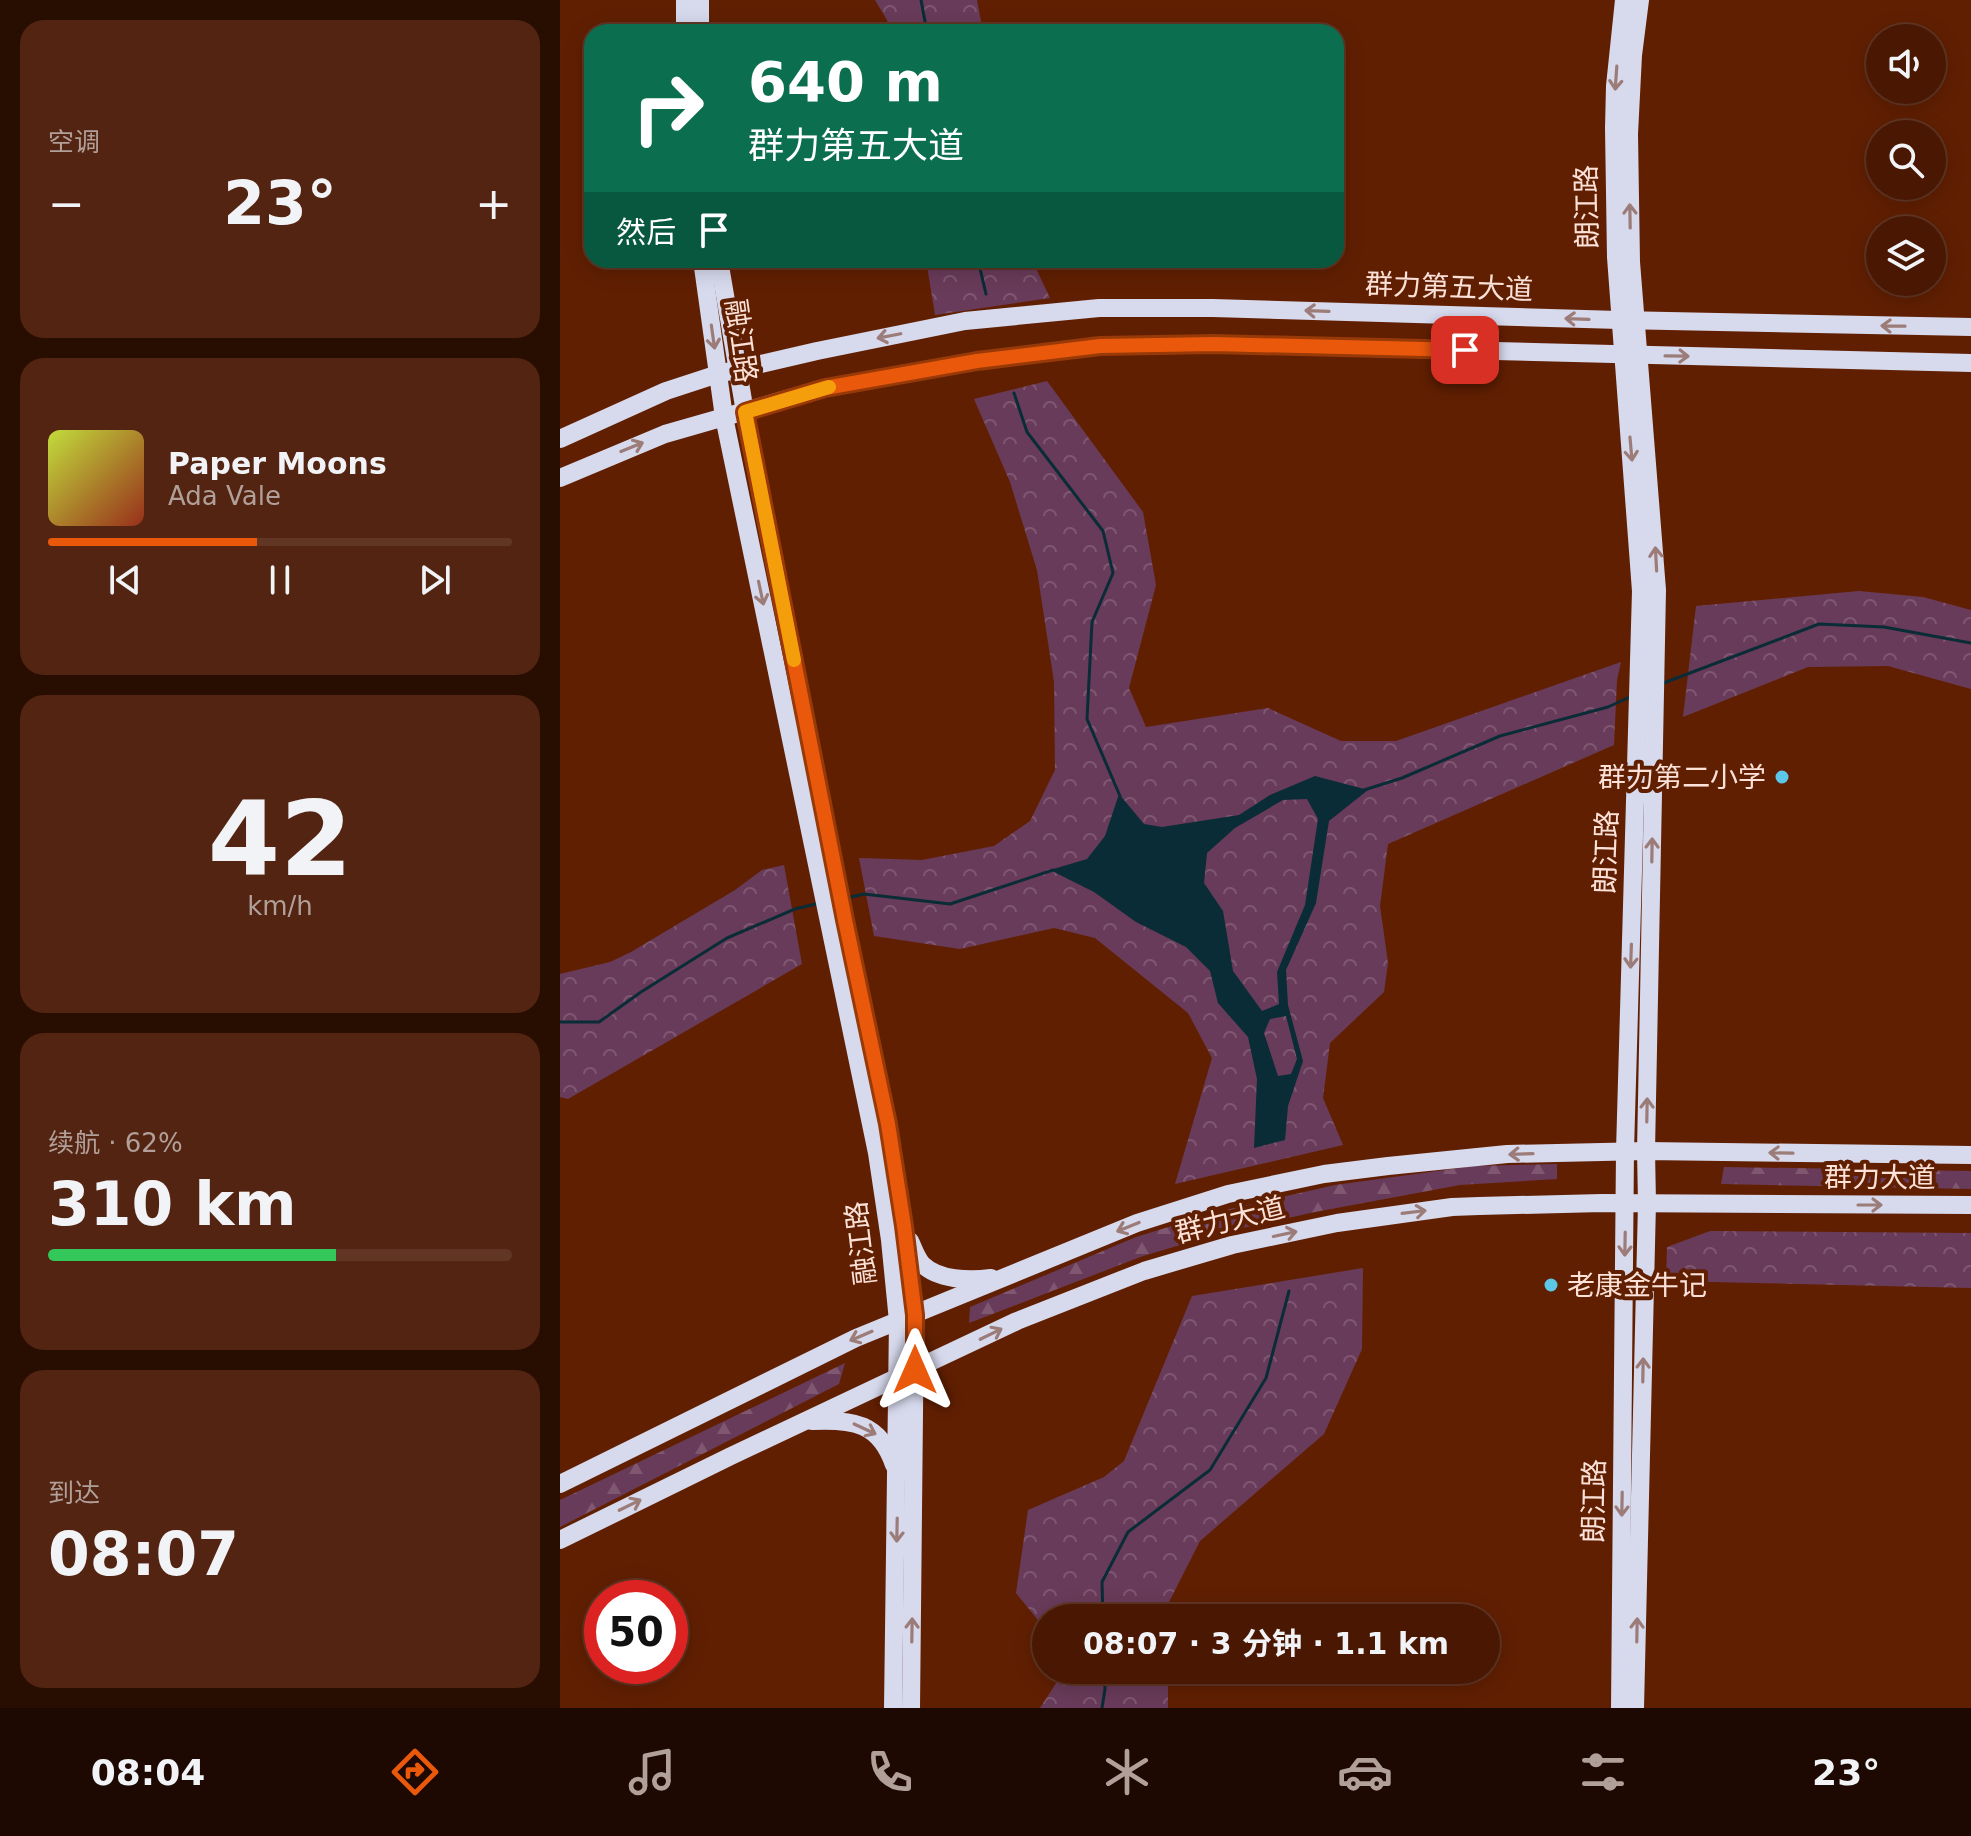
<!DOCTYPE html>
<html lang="zh">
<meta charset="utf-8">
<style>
:root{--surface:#491702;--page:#532411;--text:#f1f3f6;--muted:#b19f99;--line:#613624;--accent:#ea580c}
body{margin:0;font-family:"DejaVu Sans","Noto Sans SC",sans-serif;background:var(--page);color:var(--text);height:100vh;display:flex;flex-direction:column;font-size:30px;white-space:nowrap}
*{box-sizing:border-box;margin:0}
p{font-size:26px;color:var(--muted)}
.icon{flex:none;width:44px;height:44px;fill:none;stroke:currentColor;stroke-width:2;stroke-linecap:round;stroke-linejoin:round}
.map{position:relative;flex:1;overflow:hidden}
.panel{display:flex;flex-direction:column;gap:20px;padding:20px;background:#280d01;width:560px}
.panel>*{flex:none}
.top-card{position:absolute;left:24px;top:24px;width:760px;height:244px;border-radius:24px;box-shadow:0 4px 20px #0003,0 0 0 2px var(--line);background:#0b6e4f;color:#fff;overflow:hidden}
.fabs{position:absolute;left:1306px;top:24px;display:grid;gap:16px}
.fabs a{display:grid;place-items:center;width:80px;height:80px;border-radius:50%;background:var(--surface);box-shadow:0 4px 20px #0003,0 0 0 2px var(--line);font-size:40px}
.speed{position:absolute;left:24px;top:1580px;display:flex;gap:16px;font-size:40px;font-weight:700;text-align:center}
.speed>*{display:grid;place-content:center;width:104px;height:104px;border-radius:50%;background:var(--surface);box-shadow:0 4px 20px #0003,0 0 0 2px var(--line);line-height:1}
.speed .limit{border:12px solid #d22;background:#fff;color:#111}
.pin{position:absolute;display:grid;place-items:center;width:68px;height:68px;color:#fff;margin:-34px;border-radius:16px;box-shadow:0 4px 12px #0006}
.me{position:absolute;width:88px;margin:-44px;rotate:0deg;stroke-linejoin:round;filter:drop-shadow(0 0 6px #0008)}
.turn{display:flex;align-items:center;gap:28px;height:168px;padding:0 32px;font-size:36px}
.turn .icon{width:104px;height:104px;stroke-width:2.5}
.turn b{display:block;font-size:56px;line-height:68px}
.then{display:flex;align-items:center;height:76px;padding:0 32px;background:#0003;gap:16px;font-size:30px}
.big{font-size:60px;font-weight:700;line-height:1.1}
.panel .tile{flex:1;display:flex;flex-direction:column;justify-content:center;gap:12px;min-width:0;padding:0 28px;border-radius:24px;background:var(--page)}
.panel .dial{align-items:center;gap:0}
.dial b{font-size:104px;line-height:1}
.song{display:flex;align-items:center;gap:24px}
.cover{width:96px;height:96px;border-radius:12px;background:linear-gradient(135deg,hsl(70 70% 55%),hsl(10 70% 35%))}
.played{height:8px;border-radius:4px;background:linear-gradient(90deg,var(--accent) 45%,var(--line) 45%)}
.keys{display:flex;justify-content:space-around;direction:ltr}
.heat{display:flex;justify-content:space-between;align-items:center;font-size:44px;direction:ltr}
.charge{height:12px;border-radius:6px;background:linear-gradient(90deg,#34c759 62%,var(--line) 0)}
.trip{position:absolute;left:472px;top:1604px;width:468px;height:80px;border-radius:40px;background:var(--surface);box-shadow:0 4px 20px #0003,0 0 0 2px var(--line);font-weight:700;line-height:80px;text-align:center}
.tabs{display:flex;height:128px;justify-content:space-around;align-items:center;background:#1d0901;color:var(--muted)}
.tabs .icon{width:56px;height:56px}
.tabs .current{color:var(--accent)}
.tabs b{font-size:36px;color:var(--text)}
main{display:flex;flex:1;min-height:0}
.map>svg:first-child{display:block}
.forest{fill:url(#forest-firs)}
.park{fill:url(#park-crowns)}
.water{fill:#092c36;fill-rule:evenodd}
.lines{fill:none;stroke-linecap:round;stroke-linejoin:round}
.stream{stroke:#092c36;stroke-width:3}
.major{stroke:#d7d9ed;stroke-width:18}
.oneway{stroke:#9c7c78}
.route-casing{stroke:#983908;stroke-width:20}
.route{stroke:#ea580c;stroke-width:14}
.slow{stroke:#f59e0b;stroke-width:14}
.poi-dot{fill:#5cc7e8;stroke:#611f02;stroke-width:3}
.labels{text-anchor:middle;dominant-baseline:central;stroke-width:8;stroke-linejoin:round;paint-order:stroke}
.street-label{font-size:28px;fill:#fbe1d8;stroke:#611f02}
.poi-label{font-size:28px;fill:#fbe1d8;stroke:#611f02;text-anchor:end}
</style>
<main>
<section class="panel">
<div class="tile"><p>空调</p>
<div class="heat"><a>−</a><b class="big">23°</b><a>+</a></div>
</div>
<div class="tile">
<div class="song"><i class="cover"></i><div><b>Paper Moons</b><p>Ada Vale</p></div></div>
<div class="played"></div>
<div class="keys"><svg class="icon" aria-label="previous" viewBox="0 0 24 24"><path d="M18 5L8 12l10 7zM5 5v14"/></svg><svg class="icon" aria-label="pause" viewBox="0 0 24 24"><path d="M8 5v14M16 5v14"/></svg><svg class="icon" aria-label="next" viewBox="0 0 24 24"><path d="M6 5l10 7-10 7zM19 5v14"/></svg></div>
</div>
<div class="tile dial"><b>42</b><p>km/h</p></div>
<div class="tile"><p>续航 · 62%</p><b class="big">310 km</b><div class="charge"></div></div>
<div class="tile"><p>到达</p><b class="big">08:07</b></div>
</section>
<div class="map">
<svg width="1411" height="1708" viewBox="0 0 1411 1708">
<defs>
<pattern id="forest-firs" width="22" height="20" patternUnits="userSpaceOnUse" patternTransform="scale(2)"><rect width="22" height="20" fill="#693b5a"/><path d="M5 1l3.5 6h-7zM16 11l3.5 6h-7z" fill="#7f5771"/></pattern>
<pattern id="park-crowns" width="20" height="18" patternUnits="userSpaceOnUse" patternTransform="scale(2)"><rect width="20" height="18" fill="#693b5a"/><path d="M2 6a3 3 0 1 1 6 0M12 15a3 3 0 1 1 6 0" fill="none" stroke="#7f5771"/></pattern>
</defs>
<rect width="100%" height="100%" fill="#611f02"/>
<!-- forest -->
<g class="forest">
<polygon points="997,1164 997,1179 900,1185 755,1212 664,1232 583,1256 409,1323 410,1307 576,1237 657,1212 775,1185 914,1166"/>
<polygon points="1164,1167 1411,1171 1411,1189 1161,1184"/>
<polygon points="285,1363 279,1384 0,1527 0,1500"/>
</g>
<!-- park -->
<g class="park">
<polygon points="315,0 417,0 423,32 329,32 327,20"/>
<polygon points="366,260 472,260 490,298 375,315"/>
<polygon points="487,381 583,512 596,585 569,688 586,727 708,708 781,741 836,741 1061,662 1057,680 1054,745 828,844 820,906 828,963 824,992 770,1043 763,1098 783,1145 615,1184 652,1058 628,1013 535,938 494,928 400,949 314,936 299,858 362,860 434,846 470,821 495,770 494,682 477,570 450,482 414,399"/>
<polygon points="1299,591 1363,597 1411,610 1411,689 1328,666 1248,667 1123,717 1136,606"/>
<polygon points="224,865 242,964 8,1099 0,1097 0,974 50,962 71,952 175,890 202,870"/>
<polygon points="1150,1231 1411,1233 1411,1288 1106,1281 1107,1247"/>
<polygon points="803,1268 802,1349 764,1434 640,1541 608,1604 608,1618 486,1618 486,1630 456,1593 468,1510 544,1477 564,1461 632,1296"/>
<polygon points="501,1670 608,1670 608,1708 480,1708 502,1674"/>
</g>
<!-- water -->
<path class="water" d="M755,776L808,790L769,821L756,903L726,970L728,1005L743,1061L728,1106L725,1140L694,1148L697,1079L688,1037L658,1003L650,971L626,947L576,922L534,892L490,870L527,859L545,836L559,794L584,824L602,827L679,815L710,795ZM747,799L758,819L745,905L717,972L719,1004L702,1011L673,971L663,911L644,883L647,853L675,828L723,800ZM726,1016L737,1059L731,1074L718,1076L704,1033L710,1019Z"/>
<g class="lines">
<!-- stream -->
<g class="stream">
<polyline points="361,0 367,32"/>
<polyline points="418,260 426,294"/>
<polyline points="454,393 467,432 543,531 553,573 532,622 527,719 560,796"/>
<polyline points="1101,684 1259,624 1324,627 1411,643"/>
<polyline points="804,790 842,778 940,736 1048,707 1072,696"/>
<polyline points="287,898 304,894 390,904 493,870"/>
<polyline points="0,1022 39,1022 81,992 167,938 235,909 256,904"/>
<polyline points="543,1618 542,1582 568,1532 650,1470 706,1378 729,1291"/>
<polyline points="542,1708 545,1689 544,1670"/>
</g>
<!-- major -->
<g class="major">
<polyline points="125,32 125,0"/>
<polyline points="140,32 140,0"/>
<polyline points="142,260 164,417 317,1153 330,1240 338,1321 333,1708"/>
<polyline points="159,260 185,412 285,920 328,1124 344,1226 355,1315 351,1708"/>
<polyline points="0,439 106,391 158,374 257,351 405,321 539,308 653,308 1059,320 1411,327"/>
<polyline points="0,478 105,434 265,388 417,361 540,346 654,344 1411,363"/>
<path d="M350,1241C354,1249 356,1257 362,1264C378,1280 409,1281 431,1278"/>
<path d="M252,1421C293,1419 320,1423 334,1465"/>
<polyline points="0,1484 296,1338 577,1223 668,1194 764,1174 828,1166 947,1154 1086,1151 1411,1155"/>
<polyline points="0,1540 171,1456 457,1321 584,1271 672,1245 777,1223 892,1207 919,1206 1042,1203 1411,1205"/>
<polyline points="1060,1708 1065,1151 1081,591 1056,257 1054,128 1055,86 1064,0"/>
<polyline points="1075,1708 1087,1203 1086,1151 1097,590 1071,262 1069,134 1073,55 1080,0"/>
</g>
</g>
<!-- one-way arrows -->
<defs><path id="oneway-shaft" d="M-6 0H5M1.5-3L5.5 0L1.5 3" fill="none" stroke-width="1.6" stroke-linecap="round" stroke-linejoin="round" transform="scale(2)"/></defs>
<g class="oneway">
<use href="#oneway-shaft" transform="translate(1056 78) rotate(94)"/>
<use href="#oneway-shaft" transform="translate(1070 216) rotate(-91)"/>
<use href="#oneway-shaft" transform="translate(757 311) rotate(-178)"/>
<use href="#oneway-shaft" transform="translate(1017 319) rotate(-178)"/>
<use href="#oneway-shaft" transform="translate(1333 326) rotate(-179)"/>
<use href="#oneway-shaft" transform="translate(329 336) rotate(169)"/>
<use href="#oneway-shaft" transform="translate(153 337) rotate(82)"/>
<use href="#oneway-shaft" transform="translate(1117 356) rotate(1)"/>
<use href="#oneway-shaft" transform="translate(72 447) rotate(-22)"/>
<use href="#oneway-shaft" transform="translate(1071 449) rotate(85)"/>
<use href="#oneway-shaft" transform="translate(1096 559) rotate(-93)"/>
<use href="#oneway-shaft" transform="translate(201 593) rotate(78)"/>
<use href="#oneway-shaft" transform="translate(1092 850) rotate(-89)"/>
<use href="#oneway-shaft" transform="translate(1071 956) rotate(92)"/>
<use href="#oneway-shaft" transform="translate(1087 1110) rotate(-89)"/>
<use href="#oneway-shaft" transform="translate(1221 1153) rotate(-179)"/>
<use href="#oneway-shaft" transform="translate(961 1154) rotate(178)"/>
<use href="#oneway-shaft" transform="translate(1310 1205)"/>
<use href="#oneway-shaft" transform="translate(854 1212) rotate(-7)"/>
<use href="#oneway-shaft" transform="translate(568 1227) rotate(158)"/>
<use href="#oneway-shaft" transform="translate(725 1234) rotate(-12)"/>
<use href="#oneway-shaft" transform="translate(1065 1244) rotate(91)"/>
<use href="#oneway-shaft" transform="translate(431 1334) rotate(-26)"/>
<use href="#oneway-shaft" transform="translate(301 1336) rotate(157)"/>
<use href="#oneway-shaft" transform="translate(1083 1370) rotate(-89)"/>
<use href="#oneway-shaft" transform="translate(305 1429) rotate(25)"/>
<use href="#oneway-shaft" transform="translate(1062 1504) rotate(91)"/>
<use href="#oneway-shaft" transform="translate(70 1505) rotate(-26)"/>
<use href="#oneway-shaft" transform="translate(337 1530) rotate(91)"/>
<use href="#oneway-shaft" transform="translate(352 1630) rotate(-89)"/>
<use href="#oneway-shaft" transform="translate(1077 1630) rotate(-89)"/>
</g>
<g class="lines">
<defs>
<polyline id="route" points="355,1370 355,1315 344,1226 328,1124 285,920 185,412 265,388 417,361 540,346 654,344 905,350"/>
</defs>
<!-- route casing -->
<use href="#route" class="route-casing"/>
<!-- route -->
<use href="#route" class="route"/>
<!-- slow -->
<polyline class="slow" points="234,660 185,412 269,387"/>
</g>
<!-- markers -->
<g class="poi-dot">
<circle cx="1222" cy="777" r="8"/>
<circle cx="991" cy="1285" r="8"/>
</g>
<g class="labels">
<!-- street labels -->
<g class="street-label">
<text transform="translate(1027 207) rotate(-91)">朗江路</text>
<text transform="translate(889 287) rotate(2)">群力第五大道</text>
<text transform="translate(181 341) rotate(82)">融江路</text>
<text transform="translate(1046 852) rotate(-88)">朗江路</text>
<text x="1320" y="1177">群力大道</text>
<text transform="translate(670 1220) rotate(-14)">群力大道</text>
<text transform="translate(301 1243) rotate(-97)">融江路</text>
<text transform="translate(1034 1501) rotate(-89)">朗江路</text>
</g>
<!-- poi labels -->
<g class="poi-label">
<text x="1206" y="777">群力第二小学</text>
<text x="1007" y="1285" text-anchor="start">老康金牛记</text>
</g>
</g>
</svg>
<div class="fabs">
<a><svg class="icon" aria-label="sound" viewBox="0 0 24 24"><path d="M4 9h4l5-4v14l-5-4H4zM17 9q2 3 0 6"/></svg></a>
<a><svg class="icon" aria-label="search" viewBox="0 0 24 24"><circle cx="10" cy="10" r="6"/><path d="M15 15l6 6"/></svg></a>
<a><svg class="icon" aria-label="layers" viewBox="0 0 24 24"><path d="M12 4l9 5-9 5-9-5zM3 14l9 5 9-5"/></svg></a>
</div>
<div class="speed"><div class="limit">50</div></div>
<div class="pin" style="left:905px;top:350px;background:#d93025"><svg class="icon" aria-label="arrive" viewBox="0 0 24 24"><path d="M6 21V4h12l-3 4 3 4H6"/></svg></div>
<svg class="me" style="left:355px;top:1370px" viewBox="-20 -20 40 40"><path d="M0-17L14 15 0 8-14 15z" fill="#ea580c" stroke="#fff" stroke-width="4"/></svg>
<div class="trip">08:07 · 3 分钟 · 1.1 km</div>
<div class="top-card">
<div class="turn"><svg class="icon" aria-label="right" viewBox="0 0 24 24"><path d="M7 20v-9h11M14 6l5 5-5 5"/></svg><div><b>640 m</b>群力第五大道</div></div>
<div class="then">然后<svg class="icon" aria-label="arrive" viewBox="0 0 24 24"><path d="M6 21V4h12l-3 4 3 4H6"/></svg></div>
</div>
</div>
</main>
<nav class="tabs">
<b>08:04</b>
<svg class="icon current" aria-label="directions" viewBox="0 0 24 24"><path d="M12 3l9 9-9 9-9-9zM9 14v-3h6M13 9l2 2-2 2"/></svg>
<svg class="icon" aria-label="music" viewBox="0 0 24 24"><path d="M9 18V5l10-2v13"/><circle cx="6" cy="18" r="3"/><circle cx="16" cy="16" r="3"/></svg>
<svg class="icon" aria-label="phone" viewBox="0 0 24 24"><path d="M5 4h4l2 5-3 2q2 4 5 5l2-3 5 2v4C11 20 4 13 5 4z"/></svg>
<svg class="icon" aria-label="climate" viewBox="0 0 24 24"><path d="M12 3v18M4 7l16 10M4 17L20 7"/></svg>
<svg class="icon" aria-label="car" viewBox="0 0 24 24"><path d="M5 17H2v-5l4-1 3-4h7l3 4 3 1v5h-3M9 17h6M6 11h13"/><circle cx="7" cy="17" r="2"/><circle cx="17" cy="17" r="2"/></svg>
<svg class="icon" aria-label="filters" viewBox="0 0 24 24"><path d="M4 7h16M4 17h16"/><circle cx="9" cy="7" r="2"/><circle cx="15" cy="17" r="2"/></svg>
<b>23°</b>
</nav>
